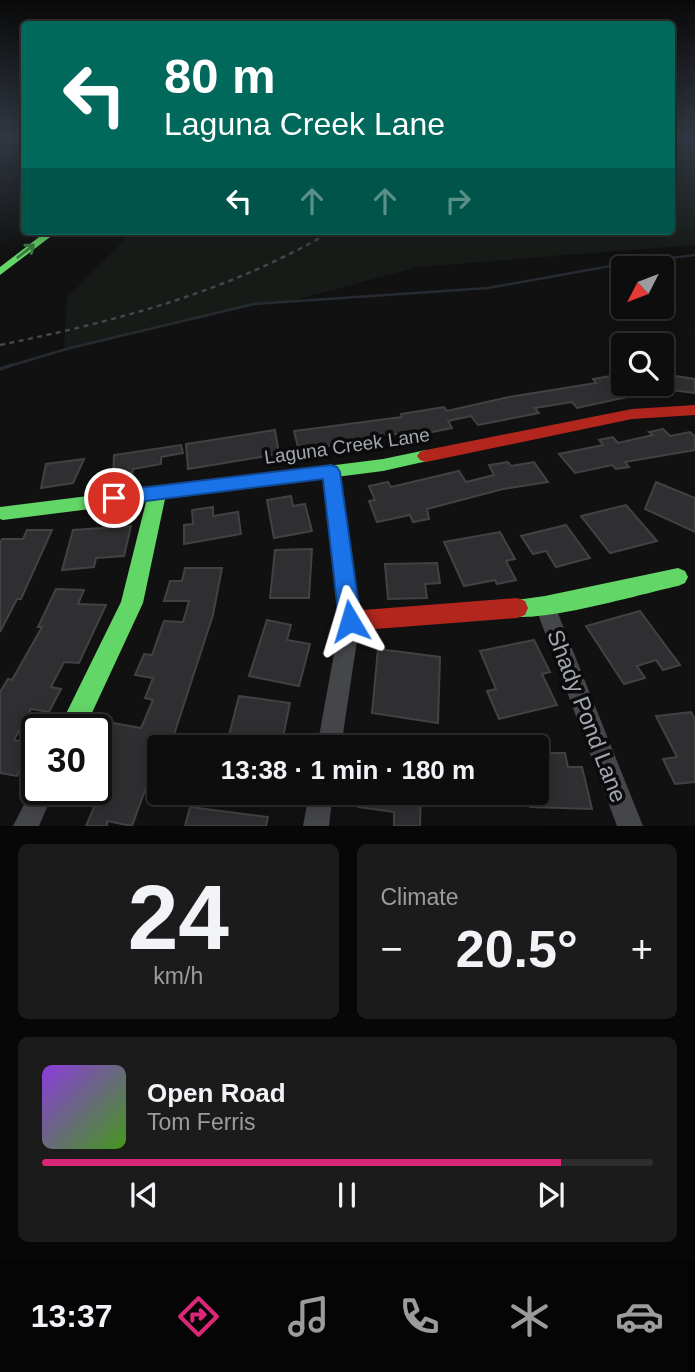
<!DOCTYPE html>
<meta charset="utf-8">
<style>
:root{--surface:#0d0d0d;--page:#1b1b1b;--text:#f1f3f6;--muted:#9a9c9d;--line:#2d2d2e;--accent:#db2777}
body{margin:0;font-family:Helvetica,sans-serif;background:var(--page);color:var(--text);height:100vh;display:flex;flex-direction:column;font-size:26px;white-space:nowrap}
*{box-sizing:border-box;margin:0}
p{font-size:23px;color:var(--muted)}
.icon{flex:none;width:38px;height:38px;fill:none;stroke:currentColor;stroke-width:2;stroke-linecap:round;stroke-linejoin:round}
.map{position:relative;height:826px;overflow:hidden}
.sheet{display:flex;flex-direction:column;gap:18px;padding:18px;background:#070707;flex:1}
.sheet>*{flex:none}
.guide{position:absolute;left:21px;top:21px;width:654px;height:214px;border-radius:7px;box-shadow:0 4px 18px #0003,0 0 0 2px var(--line);background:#00695c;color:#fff;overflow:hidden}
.needle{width:46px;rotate:228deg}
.tools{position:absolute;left:611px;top:256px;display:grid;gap:14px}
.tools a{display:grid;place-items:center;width:63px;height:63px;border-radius:7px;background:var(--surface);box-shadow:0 4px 18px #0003,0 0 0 2px var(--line);font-size:35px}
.speed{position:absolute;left:21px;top:714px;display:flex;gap:14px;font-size:35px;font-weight:700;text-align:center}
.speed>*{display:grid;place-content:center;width:91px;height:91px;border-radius:50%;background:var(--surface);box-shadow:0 4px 18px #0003,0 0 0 2px var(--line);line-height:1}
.speed .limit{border:4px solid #111;border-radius:10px;background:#fff;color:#111}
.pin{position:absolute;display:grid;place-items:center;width:60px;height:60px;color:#fff;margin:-30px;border:4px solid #fff;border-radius:50%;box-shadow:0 2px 7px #0007}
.me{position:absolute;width:77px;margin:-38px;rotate:353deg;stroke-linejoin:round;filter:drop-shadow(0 0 5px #0008)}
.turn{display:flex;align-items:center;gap:24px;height:147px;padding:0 28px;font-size:32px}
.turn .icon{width:91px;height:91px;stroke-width:2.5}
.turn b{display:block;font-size:49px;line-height:60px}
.lanes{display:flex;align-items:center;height:66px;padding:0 28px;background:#0003;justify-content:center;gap:35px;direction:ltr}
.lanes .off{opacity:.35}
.big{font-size:52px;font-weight:800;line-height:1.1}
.sheet .widget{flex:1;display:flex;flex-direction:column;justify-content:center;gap:10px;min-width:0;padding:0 24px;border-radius:10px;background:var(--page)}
.sheet .dial{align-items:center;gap:0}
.dial b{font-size:91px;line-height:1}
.song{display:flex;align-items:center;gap:21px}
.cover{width:84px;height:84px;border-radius:10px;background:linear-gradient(135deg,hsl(270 70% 55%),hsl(100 70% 35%))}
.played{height:7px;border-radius:4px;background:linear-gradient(90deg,var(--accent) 85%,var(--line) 85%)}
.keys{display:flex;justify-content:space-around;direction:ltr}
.heat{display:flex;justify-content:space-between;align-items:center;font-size:38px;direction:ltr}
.sheet .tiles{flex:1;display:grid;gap:18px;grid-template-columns:1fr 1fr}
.widget:last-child{grid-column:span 2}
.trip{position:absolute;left:147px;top:735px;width:402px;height:70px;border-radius:7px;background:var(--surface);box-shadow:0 4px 18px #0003,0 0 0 2px var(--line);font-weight:800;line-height:70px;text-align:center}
.menu{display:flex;height:112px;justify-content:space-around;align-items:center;background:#050505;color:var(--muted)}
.menu .icon{width:49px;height:49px}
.menu .selected{color:var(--accent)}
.menu b{font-size:32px;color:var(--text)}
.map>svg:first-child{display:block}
.green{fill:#161b17}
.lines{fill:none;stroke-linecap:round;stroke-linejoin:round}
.stream-far1{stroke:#262b31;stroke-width:2.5}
.stream{stroke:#262b31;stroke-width:3.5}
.river{fill:#262b31;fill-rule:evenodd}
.building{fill:#2f2f31;stroke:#414244;stroke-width:2}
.street{fill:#45464a;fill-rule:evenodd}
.fast{fill:#63d668;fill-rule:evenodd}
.jam{fill:#b3261e;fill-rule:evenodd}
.rail{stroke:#464648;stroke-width:2.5;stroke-dasharray:5 4.5;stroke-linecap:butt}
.oneway{stroke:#3b7b3f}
.route{fill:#1a73e8;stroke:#114b97;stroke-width:2}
.labels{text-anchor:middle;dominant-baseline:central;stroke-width:7;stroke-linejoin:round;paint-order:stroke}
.street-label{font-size:19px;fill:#a3a7b1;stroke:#0b0b0c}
.near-street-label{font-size:23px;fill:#a3a7b1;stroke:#0b0b0c}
</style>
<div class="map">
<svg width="695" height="826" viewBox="0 0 695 826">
<rect width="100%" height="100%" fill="#111"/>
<!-- green -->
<polygon class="green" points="672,138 695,138 695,245 418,267 295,300 237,307 64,350 67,298 133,231 672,231"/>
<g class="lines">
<!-- stream-far1 -->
<polyline class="stream-far1" points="6,367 70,348 254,304 488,288 627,263 695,255"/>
<!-- stream -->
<polyline class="stream" points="0,369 12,365"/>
<!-- river -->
<polygon class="river" points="678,138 695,139 695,146 679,140"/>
</g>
<!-- building -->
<g class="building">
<polygon points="623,374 623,383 662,383 662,374 695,379 695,393 664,389 577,408 572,402 535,408 539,413 478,425 471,416 448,421 452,428 412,436 410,432 376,437 378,444 359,446 358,441 299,451 294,431 402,417 401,414 444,407 447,411 509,397 596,383 593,379"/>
<polygon points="663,429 670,436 690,432 695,437 695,450 625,462 629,467 616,469 612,465 575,473 559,454 603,445 599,440 613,437 618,443 653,435 649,432"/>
<polygon points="275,430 279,454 188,469 186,444"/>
<polygon points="181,445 183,453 161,457 161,464 133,469 132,475 113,478 114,455"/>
<polygon points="84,459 73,483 41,488 46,464"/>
<polygon points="508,462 511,466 534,462 548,482 503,489 427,509 429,519 413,522 410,515 377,522 369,501 375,500 369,486 388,482 391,487 459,471 466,482 494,475 489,465"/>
<polygon points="656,482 695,498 695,532 645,509"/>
<polygon points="291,496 293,506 305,504 312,531 274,538 267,500"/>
<polygon points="626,505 657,541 610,553 581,516"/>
<polygon points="213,507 213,516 238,512 241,534 184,544 184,525 193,524 192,510"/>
<polygon points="566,525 590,558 556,567 546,551 533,554 521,536"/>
<polygon points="131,526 124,556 96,558 94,567 62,570 73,530"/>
<polygon points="27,530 52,530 21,599 17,599 0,632 0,544 2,539 23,539"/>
<polygon points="500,532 515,559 506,561 516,580 497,584 495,580 464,586 444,542"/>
<polygon points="312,549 309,598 270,598 275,550"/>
<polygon points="437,563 440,583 425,584 427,598 388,599 385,564"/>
<polygon points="185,568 222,568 213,615 170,747 159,747 159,764 155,763 132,826 107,821 107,826 86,826 98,798 96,762 114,723 141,728 153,700 145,698 153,678 135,675 144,654 152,655 164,621 183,622 189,601 164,601 170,581 182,581"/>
<polygon points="56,589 84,590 78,604 106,605 79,663 64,662 51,687 61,689 49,712 31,709 14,740 35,744 17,776 0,773 0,692 8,679 12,680 42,627 38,627"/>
<polygon points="640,611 680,665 663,670 656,660 637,666 645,678 624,684 586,626"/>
<polygon points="267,620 291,625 287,640 310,644 299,686 249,676"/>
<polygon points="534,640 550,672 542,674 557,705 499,719 487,691 496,689 480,651"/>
<polygon points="378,649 440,657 438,723 372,713"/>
<polygon points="239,696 290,703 281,747 226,747"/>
<polygon points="691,712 695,719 695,782 675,784 663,759 677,757 656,716"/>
<polygon points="516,734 546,735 550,753 565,753 568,767 582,767 592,809 530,807 527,793 537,793 537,747 519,747"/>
<polygon points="360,793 421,793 420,826 394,826 394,812 358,807"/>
<polygon points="190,807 268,817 266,826 185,826"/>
</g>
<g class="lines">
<!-- street -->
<g class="street">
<polygon points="331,466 337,468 339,472 360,621 341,747 317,747 340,621 323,472 325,468"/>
<polygon points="545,597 552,600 555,606 643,826 617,826 535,606 538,600"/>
<polygon points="37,779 37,789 55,789 39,826 13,826"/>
<polygon points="309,793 333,793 329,826 303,826"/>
</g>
<!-- fast -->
<g class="fast">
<polygon points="47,231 58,231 0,275 0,267"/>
<polygon points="426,450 432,452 435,456 432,460 383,471 165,499 143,603 84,730 58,730 121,602 146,502 3,520 0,519 0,507 383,459"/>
<path d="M678,568L685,571L688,577L685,583L678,586C645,593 535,625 509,615L506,608L509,601L545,596Z"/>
</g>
<!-- jam -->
<g class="jam">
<polygon points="695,405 695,415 632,419 426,462 420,460 417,456 420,452 426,450 632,409"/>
<polygon points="517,598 525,601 528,608 525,615 517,618 350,631 342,628 339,621 342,614 350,611"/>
</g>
<!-- rail -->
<path class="rail" d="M0,345C117,321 228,292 332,231"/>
</g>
<!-- one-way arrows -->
<defs><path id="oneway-shaft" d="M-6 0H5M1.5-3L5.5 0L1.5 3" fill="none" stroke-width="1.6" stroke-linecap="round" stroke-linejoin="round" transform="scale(1.75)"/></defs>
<use class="oneway" href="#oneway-shaft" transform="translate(26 251) rotate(-38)"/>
<!-- sky -->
<linearGradient id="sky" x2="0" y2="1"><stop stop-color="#090909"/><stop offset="0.54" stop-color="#323843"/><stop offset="1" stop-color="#323843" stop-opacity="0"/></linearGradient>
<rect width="695" height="254" fill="url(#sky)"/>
<!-- route -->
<polygon class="route" points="331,465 337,467 340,472 361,621 358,629 350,632 342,629 339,621 323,479 114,505 107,503 104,498 107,493 114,491"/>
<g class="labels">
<!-- street labels -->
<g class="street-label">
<text transform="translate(347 446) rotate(-8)">Laguna Creek Lane</text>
</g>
<!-- near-street labels -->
<g class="near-street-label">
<text transform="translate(587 716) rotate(69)">Shady Pond Lane</text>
</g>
</g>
</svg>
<div class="tools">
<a><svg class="needle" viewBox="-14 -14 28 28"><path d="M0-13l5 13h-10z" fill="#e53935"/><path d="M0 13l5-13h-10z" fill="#9a9c9d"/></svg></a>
<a><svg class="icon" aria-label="search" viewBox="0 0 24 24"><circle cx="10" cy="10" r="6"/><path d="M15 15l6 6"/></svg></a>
</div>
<div class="speed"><div class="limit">30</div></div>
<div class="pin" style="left:114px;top:498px;background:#d93025"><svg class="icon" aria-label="arrive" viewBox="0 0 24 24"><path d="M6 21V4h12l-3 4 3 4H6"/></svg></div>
<svg class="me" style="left:350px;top:621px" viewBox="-20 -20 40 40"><path d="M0-17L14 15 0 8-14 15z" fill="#1a73e8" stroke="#fff" stroke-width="4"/></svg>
<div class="trip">13:38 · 1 min · 180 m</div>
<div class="guide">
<div class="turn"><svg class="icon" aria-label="left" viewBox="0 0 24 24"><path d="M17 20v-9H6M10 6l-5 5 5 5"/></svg><div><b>80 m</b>Laguna Creek Lane</div></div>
<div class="lanes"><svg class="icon" aria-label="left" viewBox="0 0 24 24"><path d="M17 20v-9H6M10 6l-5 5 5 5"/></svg><svg class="icon off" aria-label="ahead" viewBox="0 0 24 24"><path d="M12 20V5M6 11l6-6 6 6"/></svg><svg class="icon off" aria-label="ahead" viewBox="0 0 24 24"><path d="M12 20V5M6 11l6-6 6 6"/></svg><svg class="icon off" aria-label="right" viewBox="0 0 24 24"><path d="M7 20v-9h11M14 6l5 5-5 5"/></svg></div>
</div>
</div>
<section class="sheet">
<div class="tiles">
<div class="widget dial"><b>24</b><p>km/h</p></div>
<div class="widget"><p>Climate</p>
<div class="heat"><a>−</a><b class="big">20.5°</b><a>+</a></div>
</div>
<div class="widget">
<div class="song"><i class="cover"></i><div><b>Open Road</b><p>Tom Ferris</p></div></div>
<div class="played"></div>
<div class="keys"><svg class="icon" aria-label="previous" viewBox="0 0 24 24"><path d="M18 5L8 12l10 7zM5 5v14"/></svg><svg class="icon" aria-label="pause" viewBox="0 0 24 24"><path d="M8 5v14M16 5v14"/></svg><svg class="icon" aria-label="next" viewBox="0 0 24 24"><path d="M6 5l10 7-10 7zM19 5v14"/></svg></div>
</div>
</div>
</section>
<nav class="menu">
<b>13:37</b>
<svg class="icon selected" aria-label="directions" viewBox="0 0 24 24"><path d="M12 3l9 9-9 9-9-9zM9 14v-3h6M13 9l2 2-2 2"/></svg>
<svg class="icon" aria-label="music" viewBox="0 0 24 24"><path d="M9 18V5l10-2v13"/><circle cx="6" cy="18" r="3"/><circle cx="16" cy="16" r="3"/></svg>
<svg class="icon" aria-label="phone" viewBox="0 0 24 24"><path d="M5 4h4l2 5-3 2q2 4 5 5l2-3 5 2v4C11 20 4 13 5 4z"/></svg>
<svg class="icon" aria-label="climate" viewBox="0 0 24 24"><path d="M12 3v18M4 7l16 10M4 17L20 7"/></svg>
<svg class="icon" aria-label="car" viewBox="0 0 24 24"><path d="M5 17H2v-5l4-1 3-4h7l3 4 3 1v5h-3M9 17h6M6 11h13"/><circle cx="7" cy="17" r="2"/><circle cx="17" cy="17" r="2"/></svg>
</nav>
